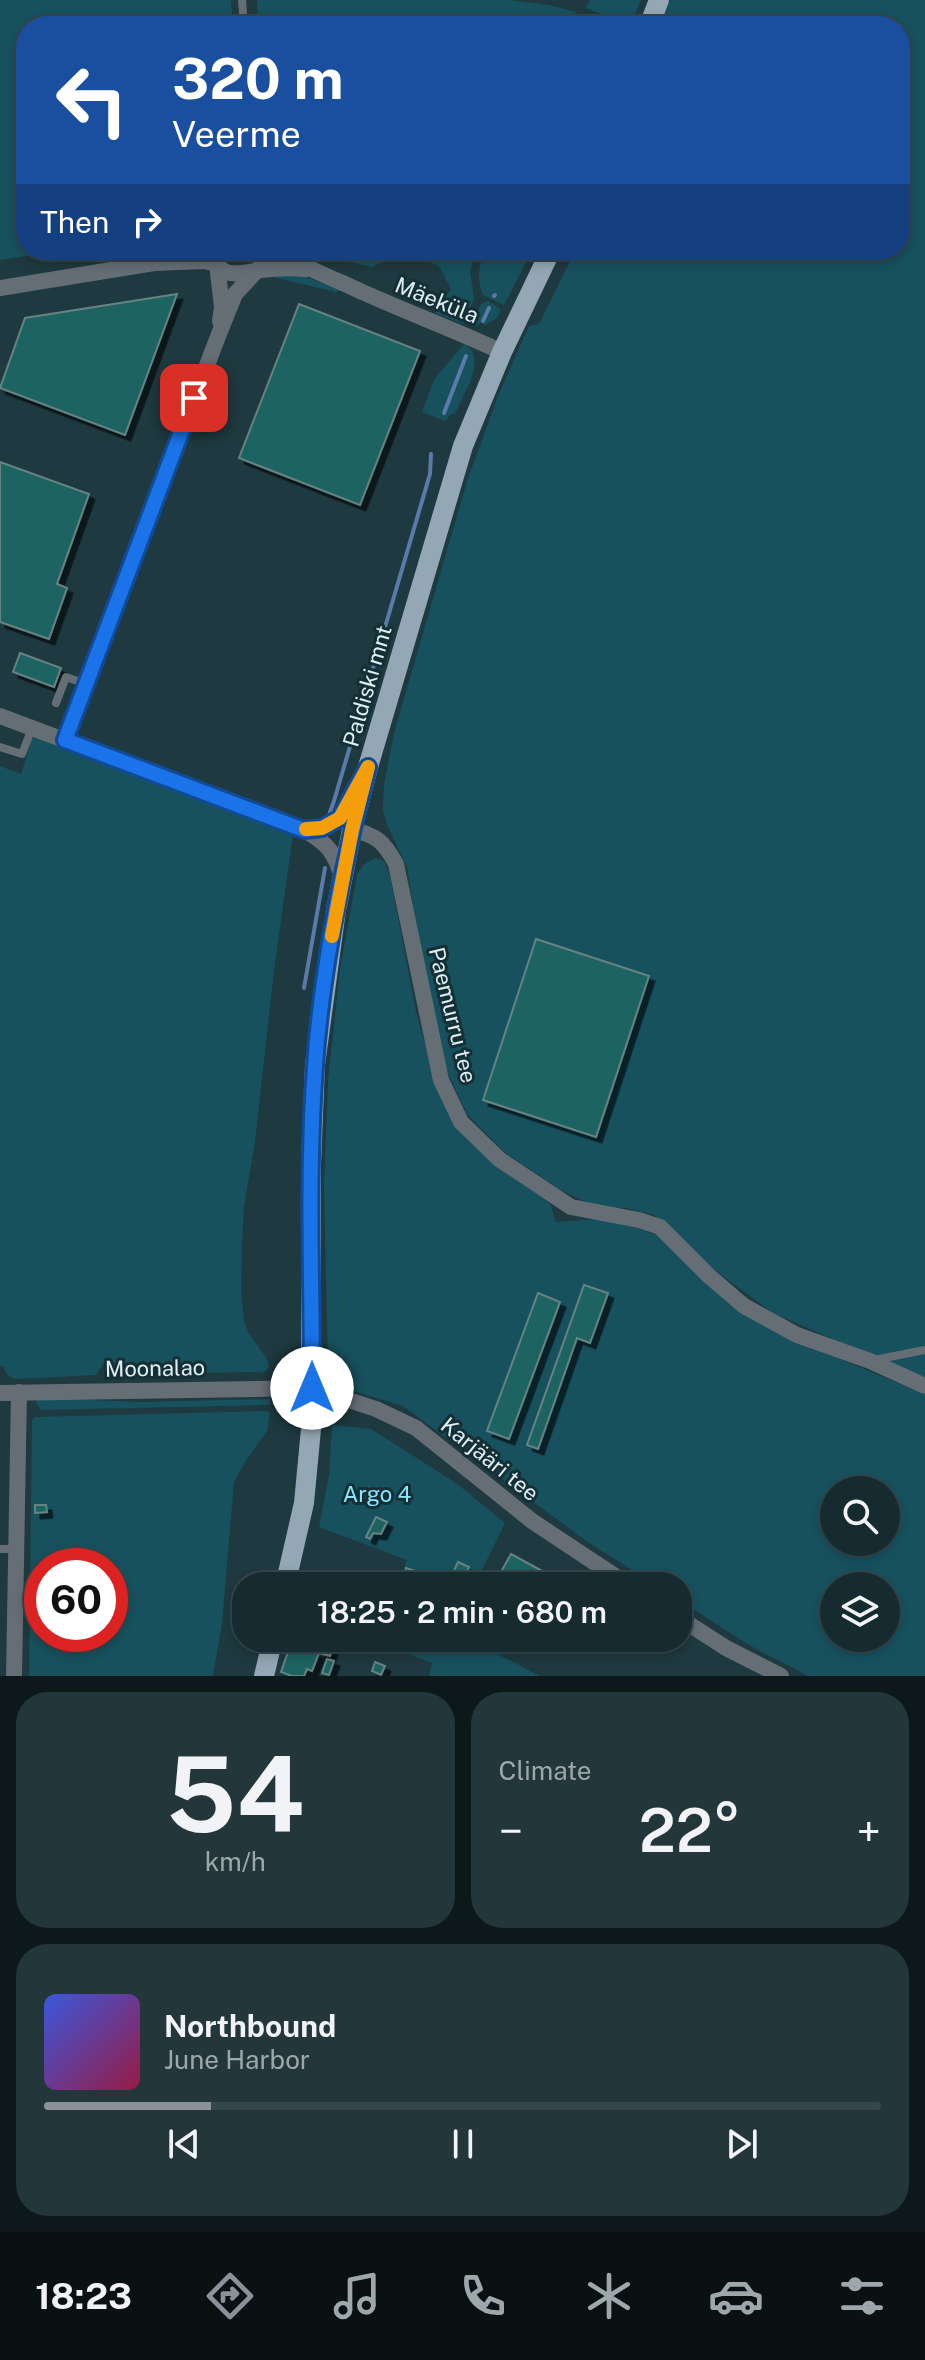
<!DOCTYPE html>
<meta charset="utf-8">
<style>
:root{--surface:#162b2f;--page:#23373b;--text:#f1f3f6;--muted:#9ea7aa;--line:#35474b;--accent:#8c9099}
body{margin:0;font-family:"Public Sans",sans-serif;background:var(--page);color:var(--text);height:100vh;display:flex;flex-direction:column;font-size:30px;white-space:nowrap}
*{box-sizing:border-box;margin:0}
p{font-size:26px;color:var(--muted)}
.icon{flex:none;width:44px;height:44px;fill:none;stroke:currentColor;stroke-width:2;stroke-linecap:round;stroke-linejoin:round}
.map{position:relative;height:1676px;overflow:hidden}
.panel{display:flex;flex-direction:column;gap:16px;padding:16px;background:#0c181a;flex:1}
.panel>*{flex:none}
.top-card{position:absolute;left:16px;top:16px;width:894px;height:244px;border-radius:32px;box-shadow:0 4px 12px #0003,0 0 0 2px var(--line);background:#1a4fa0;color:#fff;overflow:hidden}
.fabs{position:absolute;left:820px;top:1476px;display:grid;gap:16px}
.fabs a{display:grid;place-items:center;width:80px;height:80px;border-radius:50%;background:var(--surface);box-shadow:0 4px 12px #0003,0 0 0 2px var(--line);font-size:40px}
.speed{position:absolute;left:24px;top:1548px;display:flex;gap:16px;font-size:40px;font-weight:700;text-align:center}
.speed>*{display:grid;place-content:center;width:104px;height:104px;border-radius:50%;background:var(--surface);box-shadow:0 4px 12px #0003,0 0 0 2px var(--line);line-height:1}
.speed .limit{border:12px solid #d22;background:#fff;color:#111}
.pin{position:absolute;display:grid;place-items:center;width:68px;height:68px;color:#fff;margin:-34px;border-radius:16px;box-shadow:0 4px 12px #0006}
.me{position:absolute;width:88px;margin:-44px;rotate:0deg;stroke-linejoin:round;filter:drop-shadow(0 0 6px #0008)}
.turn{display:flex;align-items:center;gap:28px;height:168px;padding:0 24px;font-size:36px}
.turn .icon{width:104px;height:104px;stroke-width:2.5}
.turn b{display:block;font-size:56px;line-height:68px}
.then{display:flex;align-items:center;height:76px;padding:0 24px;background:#0003;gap:16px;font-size:30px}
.big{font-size:60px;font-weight:600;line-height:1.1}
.panel .widget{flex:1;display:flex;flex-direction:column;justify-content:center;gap:12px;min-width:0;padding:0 28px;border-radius:32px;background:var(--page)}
.panel .dial{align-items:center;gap:0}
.dial b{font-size:104px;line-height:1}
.song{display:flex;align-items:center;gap:24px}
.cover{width:96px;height:96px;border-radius:12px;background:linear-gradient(135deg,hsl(230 70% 55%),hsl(340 70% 35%))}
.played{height:8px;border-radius:4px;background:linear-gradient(90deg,var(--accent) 20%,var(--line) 20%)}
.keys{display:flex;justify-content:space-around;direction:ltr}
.heat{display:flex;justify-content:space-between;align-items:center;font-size:44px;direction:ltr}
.panel .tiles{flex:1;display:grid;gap:16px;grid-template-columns:1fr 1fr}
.widget:last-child{grid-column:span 2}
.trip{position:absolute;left:232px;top:1572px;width:460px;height:80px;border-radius:32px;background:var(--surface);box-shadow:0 4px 12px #0003,0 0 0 2px var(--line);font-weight:600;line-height:80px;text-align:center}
.menu{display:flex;height:128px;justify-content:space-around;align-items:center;background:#091113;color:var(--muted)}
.menu .icon{width:56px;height:56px}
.menu .selected{color:var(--accent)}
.menu b{font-size:36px;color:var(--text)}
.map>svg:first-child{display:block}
.green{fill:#17515e;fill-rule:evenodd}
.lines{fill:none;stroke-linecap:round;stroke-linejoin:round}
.stream{stroke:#5a7baa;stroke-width:4}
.building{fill:#1f6362;stroke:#658382;stroke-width:2;filter:url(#shadow)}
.lane{stroke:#656e75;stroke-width:8}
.street{stroke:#656e75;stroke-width:16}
.primary{stroke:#93a7b4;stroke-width:20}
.route-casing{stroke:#114b97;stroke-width:20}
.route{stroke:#1a73e8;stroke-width:14}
.slow{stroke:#f59e0b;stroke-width:14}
.labels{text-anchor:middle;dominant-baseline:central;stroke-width:6;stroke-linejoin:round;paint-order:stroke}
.street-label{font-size:22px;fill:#dfeef2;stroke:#142f35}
.park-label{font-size:22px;fill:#8ce5fb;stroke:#142f35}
</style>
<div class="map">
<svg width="925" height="1676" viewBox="0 0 925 1676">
<defs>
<filter id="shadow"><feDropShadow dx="5.5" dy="5.5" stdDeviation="0" flood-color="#0009"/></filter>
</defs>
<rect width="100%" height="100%" fill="#1e393f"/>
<!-- green -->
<g class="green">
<polygon points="0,0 231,0 233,26 26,26 26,250 67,250 0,260"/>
<polygon points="257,0 509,0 549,5 576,12 570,26 258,26"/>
<polygon points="590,0 641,0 635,14 627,24 586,8"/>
<polygon points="670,0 925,0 925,1379 773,1313 716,1271 654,1215 626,1208 597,1207 561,1190 504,1152 467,1114 446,1069 421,956 407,867 387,825 383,810 384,785 394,733 468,478 499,394 529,326 539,324 571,259 573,250 900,250 900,26 659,26"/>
<path d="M223,250H256C248,266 231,266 223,250Z"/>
<polygon points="317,250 477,250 470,271 474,299 463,324 435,313 451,289 439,266 404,251 372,267 332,258"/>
<path d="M485,250H532L504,305L483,295C476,278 479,266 485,250Z"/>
<polygon points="302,275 339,290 336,292 268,276"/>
<polygon points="488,301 501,309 497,318 485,325 481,322 477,326 472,326 481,304"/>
<path d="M464,344C489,358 463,395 455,414H451L445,421L422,412L435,378Z"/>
<path d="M36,737L293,834L274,971L255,1141L244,1206L242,1244L241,1291L244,1321L248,1332L267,1359L269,1366L266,1371L261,1373L259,1372L133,1374L124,1371L121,1364H103L96,1375L16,1379C8,1377 5,1374 4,1366H0V766L21,774L32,739Z"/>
<path d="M375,858L384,861L390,875L416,1012L437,1086L501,1169L550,1203L556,1222L596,1219L634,1227L659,1236L818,1350L925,1394V1676H808L747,1644L678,1599V1586H657L585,1540L403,1406L347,1389L328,1364L324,1185L328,1080L340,969L357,875L363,865ZM834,1490H886V1542H834ZM834,1586H886V1638H834Z"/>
<polygon points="37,1398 144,1402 270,1399 270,1405 41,1410 36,1402"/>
<path d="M265,1411L270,1412L267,1431L245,1462L234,1482L222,1623L213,1676H29L32,1420L35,1417ZM42,1566H110V1634H42Z"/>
<polygon points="332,1425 371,1429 456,1483 505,1523 474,1586 398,1586 407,1560 319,1527 329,1475"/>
<polygon points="378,1638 467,1638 540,1676 429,1676 432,1663 377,1642"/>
</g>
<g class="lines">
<!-- stream -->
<g class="stream">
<polyline points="494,296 495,295"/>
<polyline points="483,321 489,308"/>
<polyline points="444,413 466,356"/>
<polyline points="329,815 334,801 430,474 431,454"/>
<polyline points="304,988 325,868"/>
</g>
</g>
<!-- building -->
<g class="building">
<polygon points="177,294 125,435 0,388 25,318"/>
<polygon points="299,304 420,351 360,505 239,458"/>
<polygon points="0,462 89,494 57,584 67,588 49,639 0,622"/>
<polygon points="20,653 61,668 54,687 13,672"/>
<polygon points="536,939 649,976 596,1137 483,1100"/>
<polygon points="584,1285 608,1293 590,1343 577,1338 538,1449 527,1445"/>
<polygon points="538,1293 560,1302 509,1439 487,1431"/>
<polygon points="35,1505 46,1505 47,1512 35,1513"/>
<polygon points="376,1517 387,1522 381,1534 373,1533 370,1539 366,1537"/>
<polygon points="511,1554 544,1572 536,1586 528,1586 520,1581 522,1577 515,1572 513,1576 502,1570"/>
<polygon points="458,1562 469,1567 463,1580 452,1575"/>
<polygon points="406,1568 415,1571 413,1578 419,1580 417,1586 401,1585"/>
<polygon points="355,1577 370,1582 369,1586 352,1586"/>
<polygon points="323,1639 334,1642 330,1656 319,1653"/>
<polygon points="291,1643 319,1653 312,1671 307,1669 304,1676 292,1676 281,1672"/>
<polygon points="327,1659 334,1661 329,1675 322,1673"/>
<polygon points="375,1662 385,1666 381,1675 372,1671"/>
</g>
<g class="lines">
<!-- lane -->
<g class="lane">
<polyline points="242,0 244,26"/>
<polyline points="56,703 66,677 86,684"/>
<polyline points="0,747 22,754 32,728"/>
<polyline points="874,1360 925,1350"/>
<polyline points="0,1549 16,1549"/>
</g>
<!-- street -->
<g class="street">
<path d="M211,250C220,282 238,273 261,270C276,268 291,268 306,269"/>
<path d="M280,250C300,265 324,275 347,285C398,309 451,328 502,352"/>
<polyline points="217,264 222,307 220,321"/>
<polyline points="0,288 154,263 204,261 217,264"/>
<path d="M0,716L304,830C329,844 334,852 343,879"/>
<polyline points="65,740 217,339 235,294 262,265 270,250"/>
<path d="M304,830C342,826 340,816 356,787"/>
<path d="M352,830C377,835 384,842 396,864L441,1080L461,1122L499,1159L571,1207L639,1220L660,1227L709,1276L744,1306L797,1335L870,1361L925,1386"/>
<polyline points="0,1393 312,1388 376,1409 416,1428 532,1521 630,1586"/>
<polyline points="678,1617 726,1648 781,1676"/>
<polyline points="14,1676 19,1392"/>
</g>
<!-- primary -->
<g class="primary">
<polyline points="649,26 659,0"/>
<polyline points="285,1586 304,1503 311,1429 311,1165 315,1065 336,910 352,830 368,767 463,446 502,352 551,250"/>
<polyline points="264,1676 273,1638"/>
</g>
</g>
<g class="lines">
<defs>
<path id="route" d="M194,398L65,740L304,830L322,828L340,818L368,767C343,864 322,965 315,1066C307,1173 312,1281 312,1388"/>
</defs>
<!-- route casing -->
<use href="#route" class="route-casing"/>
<!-- route -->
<use href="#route" class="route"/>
<!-- slow -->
<polyline class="slow" points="306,829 322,828 340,818 368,767 352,830 332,936"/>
</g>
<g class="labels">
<!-- street labels -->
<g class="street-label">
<text transform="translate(437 300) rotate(22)">Mäeküla</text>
<text transform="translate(367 686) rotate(-74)">Paldiski mnt</text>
<text transform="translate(453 1015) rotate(76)">Paemurru tee</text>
<text transform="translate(155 1368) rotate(-1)">Moonalao</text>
<text transform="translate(490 1459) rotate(39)">Karjääri tee</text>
</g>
<!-- park labels -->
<g class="park-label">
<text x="377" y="1494">Argo 4</text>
</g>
</g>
</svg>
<div class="fabs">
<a><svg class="icon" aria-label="search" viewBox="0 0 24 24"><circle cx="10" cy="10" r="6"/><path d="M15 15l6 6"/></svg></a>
<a><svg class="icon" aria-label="layers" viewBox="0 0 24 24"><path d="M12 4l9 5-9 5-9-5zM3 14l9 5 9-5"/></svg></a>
</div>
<div class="speed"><div class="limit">60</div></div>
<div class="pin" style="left:194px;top:398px;background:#d93025"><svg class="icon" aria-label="arrive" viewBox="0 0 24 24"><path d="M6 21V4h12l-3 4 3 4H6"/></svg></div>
<svg class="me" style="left:312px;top:1388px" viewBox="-20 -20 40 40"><circle r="19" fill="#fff"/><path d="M0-13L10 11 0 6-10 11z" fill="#1a73e8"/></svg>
<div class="trip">18:25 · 2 min · 680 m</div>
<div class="top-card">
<div class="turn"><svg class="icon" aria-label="left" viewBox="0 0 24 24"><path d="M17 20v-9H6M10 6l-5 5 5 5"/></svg><div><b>320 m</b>Veerme</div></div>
<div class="then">Then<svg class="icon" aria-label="right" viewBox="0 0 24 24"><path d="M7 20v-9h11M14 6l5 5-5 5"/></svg></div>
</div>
</div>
<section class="panel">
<div class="tiles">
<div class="widget dial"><b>54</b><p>km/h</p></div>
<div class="widget"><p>Climate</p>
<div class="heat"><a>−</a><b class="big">22°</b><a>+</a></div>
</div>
<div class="widget">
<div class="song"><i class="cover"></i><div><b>Northbound</b><p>June Harbor</p></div></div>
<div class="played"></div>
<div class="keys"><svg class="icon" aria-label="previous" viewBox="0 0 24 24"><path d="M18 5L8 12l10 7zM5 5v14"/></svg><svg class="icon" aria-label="pause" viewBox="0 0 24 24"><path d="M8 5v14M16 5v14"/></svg><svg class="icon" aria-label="next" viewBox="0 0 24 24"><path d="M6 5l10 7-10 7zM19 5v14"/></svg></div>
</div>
</div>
</section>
<nav class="menu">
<b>18:23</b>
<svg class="icon selected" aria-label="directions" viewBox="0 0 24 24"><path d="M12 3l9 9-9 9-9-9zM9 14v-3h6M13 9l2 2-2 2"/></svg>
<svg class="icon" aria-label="music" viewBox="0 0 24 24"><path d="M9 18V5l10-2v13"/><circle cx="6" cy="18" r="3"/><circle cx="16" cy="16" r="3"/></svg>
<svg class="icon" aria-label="phone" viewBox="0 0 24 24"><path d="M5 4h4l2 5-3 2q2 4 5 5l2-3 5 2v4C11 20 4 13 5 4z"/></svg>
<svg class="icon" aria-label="climate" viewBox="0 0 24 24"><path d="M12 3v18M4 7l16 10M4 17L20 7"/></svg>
<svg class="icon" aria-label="car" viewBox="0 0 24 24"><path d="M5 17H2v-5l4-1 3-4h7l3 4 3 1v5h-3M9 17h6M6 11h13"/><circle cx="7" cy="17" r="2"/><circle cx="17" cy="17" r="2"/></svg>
<svg class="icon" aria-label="filters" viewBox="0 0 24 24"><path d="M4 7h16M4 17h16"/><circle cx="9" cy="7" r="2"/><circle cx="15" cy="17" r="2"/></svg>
</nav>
